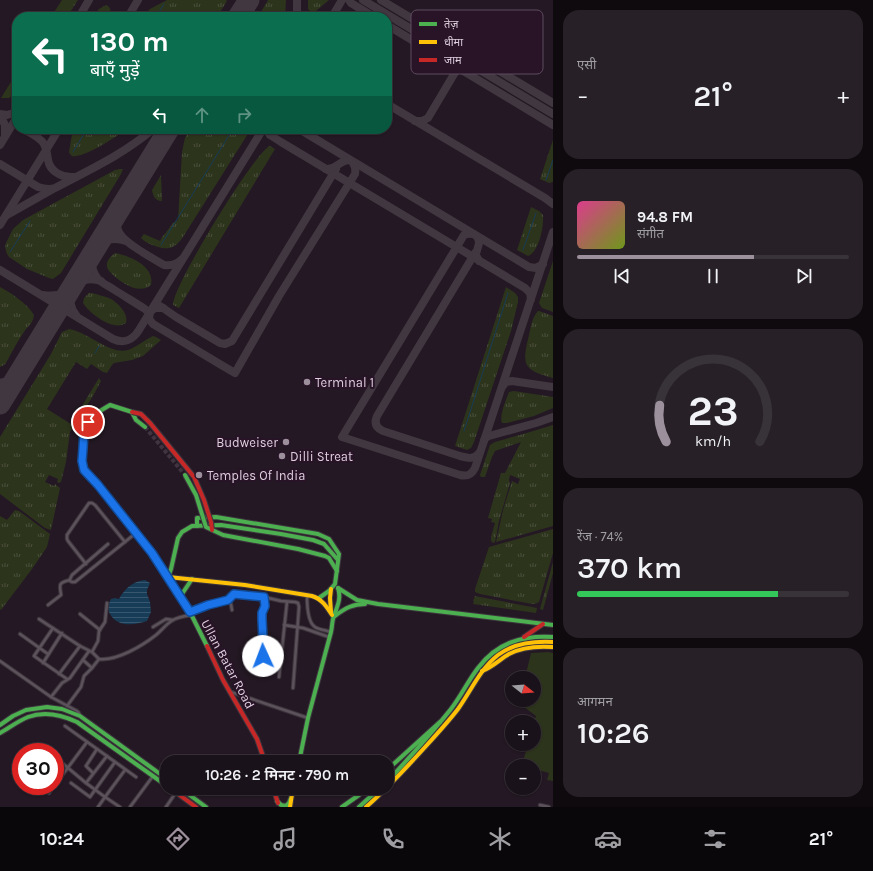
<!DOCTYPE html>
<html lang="hi">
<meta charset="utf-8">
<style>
:root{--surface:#1a121a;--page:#272027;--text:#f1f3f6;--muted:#9f9ea2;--line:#383239;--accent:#9d909d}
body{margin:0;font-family:Karla,"Noto Sans Devanagari",sans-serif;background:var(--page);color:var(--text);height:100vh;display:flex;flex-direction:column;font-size:15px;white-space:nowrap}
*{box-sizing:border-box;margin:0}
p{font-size:13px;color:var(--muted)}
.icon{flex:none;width:22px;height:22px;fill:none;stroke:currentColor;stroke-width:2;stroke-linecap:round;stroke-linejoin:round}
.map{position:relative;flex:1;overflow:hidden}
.drawer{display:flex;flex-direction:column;gap:10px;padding:10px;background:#0e0a0e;width:320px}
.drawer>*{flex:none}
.hud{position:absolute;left:12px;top:12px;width:380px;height:122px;border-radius:16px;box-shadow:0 1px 3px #0004,0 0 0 1px var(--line);background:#0b6e4f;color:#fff;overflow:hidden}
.needle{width:26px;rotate:107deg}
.fabs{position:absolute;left:505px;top:671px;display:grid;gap:8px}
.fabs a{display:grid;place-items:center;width:36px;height:36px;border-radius:50%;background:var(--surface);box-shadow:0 1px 3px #0004,0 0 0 1px var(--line);font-size:20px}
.speed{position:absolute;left:12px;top:743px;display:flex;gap:8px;font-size:20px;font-weight:700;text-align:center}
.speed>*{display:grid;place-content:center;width:52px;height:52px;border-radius:50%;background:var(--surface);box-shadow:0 1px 3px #0004,0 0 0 1px var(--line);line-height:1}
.speed .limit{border:6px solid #d22;background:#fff;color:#111}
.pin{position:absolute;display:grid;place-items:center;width:34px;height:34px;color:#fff;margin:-17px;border:2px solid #fff;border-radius:50%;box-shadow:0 1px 4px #0007}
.me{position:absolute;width:44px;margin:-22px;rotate:358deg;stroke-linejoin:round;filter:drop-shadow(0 0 3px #0008)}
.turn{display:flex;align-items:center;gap:14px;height:84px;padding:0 12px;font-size:18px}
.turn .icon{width:52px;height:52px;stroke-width:2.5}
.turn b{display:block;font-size:28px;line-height:34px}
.lanes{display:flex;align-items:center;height:38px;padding:0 12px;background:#0003;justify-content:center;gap:20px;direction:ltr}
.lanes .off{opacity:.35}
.big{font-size:30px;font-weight:600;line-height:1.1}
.drawer .widget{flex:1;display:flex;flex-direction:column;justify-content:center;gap:6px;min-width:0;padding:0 14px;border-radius:16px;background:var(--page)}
.drawer .dial{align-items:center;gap:0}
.dial svg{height:104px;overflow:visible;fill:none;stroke:var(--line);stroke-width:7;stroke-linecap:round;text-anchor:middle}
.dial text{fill:var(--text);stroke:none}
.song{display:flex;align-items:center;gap:12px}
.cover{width:48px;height:48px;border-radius:6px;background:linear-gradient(135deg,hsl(330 70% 55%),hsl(80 70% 35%))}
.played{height:4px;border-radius:2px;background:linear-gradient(90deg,var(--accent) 65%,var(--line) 65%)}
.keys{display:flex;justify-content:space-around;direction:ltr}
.heat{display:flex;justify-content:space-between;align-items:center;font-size:22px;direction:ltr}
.charge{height:6px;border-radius:3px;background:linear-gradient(90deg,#34c759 74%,var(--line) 0)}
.trip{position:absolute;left:160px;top:755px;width:234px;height:40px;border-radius:16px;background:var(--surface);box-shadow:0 1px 3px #0004,0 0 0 1px var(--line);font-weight:600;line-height:40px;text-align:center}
.tab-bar{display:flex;height:64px;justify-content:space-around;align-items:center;background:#0a070a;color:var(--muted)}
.tab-bar .icon{width:28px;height:28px}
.tab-bar .selected{color:var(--accent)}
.tab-bar b{font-size:18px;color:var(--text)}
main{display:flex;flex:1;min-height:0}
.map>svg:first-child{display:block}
.grass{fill:url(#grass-tufts)}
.pitch{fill:#2d341c}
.water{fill:url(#water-rules)}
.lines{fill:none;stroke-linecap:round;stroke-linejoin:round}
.stream{stroke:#173c57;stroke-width:1}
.taxiway{stroke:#413740;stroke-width:8}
.runway{stroke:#413740;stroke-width:21}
.secondary-tunnel{stroke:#3f343f;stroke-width:4;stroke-dasharray:4 2;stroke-linecap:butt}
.street-casing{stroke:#3d353d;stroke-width:4.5}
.fast-casing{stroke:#3d353d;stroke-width:6}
.slow-casing{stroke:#3d353d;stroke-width:6}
.jam-casing{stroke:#3d353d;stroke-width:6}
.street{stroke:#5c525b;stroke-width:2.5}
.fast{stroke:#4caf50;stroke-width:4}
.slow{stroke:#ffc107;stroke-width:4}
.jam{stroke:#c62828;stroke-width:4}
.fast-bridge-casing{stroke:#3d353d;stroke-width:6;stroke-linecap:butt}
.jam-bridge-casing{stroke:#3d353d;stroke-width:6;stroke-linecap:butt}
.fast-bridge{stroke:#4caf50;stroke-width:4}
.jam-bridge{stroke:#c62828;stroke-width:4}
.route-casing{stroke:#114b97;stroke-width:10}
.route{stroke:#1a73e8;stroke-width:7}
.poi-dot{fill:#9d909d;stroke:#281327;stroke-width:1.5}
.labels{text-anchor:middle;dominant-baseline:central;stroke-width:4;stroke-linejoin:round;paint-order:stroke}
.poi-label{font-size:13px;fill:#dfd0de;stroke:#281327;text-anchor:start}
.street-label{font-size:13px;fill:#dfd0de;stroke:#281327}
.key{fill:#281327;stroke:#5f4c5e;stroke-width:1}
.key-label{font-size:11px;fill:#dfd0de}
</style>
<main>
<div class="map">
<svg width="553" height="807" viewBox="0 0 553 807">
<defs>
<pattern id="grass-tufts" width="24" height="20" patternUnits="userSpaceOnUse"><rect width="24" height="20" fill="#2d341c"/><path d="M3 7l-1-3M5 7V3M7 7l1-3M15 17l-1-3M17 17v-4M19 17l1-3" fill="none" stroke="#4b503d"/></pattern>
<pattern id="water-rules" width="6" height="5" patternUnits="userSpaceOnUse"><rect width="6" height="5" fill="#173c57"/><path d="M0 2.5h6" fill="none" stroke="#38576f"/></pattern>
</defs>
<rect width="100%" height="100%" fill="#231823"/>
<!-- grass -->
<g class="grass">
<polygon points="62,0 78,0 67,17 51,17"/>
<polygon points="167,0 226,0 227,1 217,17 142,17 150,9"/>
<polygon points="268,0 286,0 285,17 258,17"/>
<polygon points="308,0 329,0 316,11 311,12 308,9"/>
<path d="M106,5C111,7 111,11 110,17H93L99,9Z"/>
<polygon points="17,72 17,92 9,98 1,98"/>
<path d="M73,129H127C116,137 88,155 76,156C73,157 72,156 70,154L69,152Z"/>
<path d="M190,129H251L183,237C175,248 169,251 155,246C149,244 145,242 141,238L144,234L160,241L162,237L164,235L173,223L178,220L182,152L185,138Z"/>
<polygon points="553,140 553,182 549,183 540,179"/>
<path d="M270,146L275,149L179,308L173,305C171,289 255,151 270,146Z"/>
<polygon points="120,169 123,169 121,174 61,273 53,279 49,278 27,269 9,257 7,254 5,247 6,243 13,229 23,220 115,170"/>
<path d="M161,175L162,201C155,201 153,196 152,190Z"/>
<path d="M531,207L539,211L543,215C544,226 539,252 528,256L517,250Z"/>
<path d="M115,253C130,256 155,266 151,285C139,295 121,283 112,274C110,272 107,269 107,266C106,261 111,256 115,253Z"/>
<polygon points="553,261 553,312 542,308 539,303"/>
<path d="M0,287C11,293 28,304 34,315C33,322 30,325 26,329C18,340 12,352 6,363L4,365L0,367Z"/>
<polygon points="506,287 515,293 518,297 518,302 511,331 474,442 471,448 467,450 455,446"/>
<path d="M89,293H92C98,295 105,296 111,299C118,303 129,314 126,323C114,332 90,314 83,303L84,298Z"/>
<path d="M538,311H539L553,316V378C522,370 522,364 529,335C531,327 532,317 538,311Z"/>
<path d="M69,329C88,332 110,355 128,350C137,347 144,340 153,336L156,337L161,340L143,356L132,360L114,363L112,365L107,373L103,372L91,364L87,369L76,362L47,409L71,424L99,378L101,381L93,396L82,413L70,432L66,462L61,482L59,483L57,482L58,479L49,475L45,482L54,486L55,484L60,488L51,530L45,528L0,494V437L51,354L62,332Z"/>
<path d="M514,391L553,397V408L534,416L507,423H502C499,416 506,400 509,392Z"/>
<polygon points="553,425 553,526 496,542 503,510 511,484 512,481 518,484 520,479 510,475 509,480 510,483 499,521 495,542 493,543 491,541 491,537 495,523 491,522 492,519 488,518 501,473 505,473 521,442 495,451 492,457 485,477 481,477 480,475 490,445 495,442 530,432"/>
<polygon points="15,510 19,511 50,534 47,547 43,553 32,569 1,610 0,609 0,516 7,520"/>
<polygon points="553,529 553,553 539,602 535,604 532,604 480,594 475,592 475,589 489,547"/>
<polygon points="553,562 553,573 543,610 540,609"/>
<polygon points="475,596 537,608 536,613 473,604 474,601 473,601"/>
</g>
<!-- pitch -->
<polygon class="pitch" points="548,652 553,653 553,781 547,780 549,773 534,769 534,766 522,765 528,744 534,744 534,722 536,716 519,703 520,700 534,700 534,678 525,678 531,653"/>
<!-- water -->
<path class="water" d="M145,580L150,583L147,590V594L150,602L151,612L147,621C135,625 118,628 110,614C107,608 108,605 111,599L115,598L119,599C120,597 121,595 122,594C128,586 135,581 145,580Z"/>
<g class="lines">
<!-- stream -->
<g class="stream">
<polyline points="156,17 164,4"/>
<polyline points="73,152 87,129"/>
<polyline points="546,180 553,160"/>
<polyline points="161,245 233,129"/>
<polyline points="523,250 536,213"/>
<polyline points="10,252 30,221"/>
<polyline points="95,353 99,346"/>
<polyline points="464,431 508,293"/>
</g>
<!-- taxiway -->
<g class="taxiway">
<polyline points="349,0 351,3 374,17"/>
<polyline points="363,0 553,114"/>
<polyline points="381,0 553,103"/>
<polyline points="79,17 89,0"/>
<polyline points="128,17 138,0"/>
<polyline points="297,17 297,0"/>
<polyline points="332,17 342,0"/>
<polyline points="387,25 553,125"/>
<polyline points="387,104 545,198 553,204"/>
<polyline points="0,114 7,115 17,112"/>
<polyline points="0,115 5,125 5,135"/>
<polyline points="415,121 422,121 428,118 460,64"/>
<path d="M23,129C30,133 40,137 44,144C47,149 47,154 48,160C50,172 63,178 74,177"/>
<polyline points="266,129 270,135 281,142 525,288 530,293 531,299"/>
<polyline points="299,129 529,267 536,268 543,264"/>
<polyline points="0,145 17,117"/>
<path d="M0,164L38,187C44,189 49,190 55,188C89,170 124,154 153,129"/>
<path d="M120,209C111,231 122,239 139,250C147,255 155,260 164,265C171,266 176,265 181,260"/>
<polyline points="7,215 53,189"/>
<polyline points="0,225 59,129"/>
<path d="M126,241C117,238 107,238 100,245C96,248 93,253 92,258C91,266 93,273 98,279C102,283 108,286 113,289C124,296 134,302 145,309L148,312L149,316"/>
<path d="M475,253L377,416C374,423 376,428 383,431L460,456C468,458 474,460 479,453"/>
<path d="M479,261L476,255C476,251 479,247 479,242C478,234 471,232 464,235L342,437L460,475C468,477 472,474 475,468L553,232"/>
<path d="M0,270L113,339C124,344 133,340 139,330L263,129"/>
<path d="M71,288C69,298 69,307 76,315"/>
<path d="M43,295C50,296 57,296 64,293C78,285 83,275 101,281"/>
<polyline points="160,306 163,308 176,317 220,343 225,344 232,341 336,169"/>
<path d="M163,308H155L150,312L149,319L153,324L223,366L235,373L279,296L355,174C356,168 355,164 350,160C338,160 338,170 326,169"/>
<polyline points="0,383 11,380 20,372"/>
<polyline points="502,387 506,382 512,381 553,387"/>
<polyline points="484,441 485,438 489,436 536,423 553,417"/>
</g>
<!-- runway -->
<g class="runway">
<polyline points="238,17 249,0"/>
<polyline points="0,404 169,129"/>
</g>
<!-- secondary-tunnel -->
<polyline class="secondary-tunnel" points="145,427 185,475"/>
<defs>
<g id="street">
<polyline points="108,544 72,575 70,579 70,581 72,582 75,582 136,533"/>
<polyline points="86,564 68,541 67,539 67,535 89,503 92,503 95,505 125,542"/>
<path d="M307,595C307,603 307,622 315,627C319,630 326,630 331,632"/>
<polyline points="230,599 232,610"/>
<path d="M48,605L61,595C60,585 57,583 70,580"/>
<polyline points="190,612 208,605 227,601 236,594 264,597 281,601 295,602 298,603 299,607 293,688"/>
<polyline points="80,614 100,630"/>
<path d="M39,619L80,646L92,652L99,659C117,661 142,646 156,635C162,630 166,624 173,620C178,617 185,616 191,615"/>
<polyline points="284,625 303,628 329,637"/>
<polyline points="153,627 166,619 173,620"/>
<polyline points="53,628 34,656 67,679"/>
<polyline points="20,634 48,654"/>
<polyline points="265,645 282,652"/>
<polyline points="92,652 98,641 99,631 105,622 107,603"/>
<polyline points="83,660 92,668"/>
<polyline points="0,661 51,697 77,711 79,713 80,716"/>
<polyline points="43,663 62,633"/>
<polyline points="248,664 253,654 261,631"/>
<path d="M257,666C270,656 261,633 262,618C262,614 264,611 265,607C266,604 265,600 264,597"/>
<polyline points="59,674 80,646"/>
<polyline points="279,677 287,602"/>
<polyline points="231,692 308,718"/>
<polyline points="51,697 62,683 70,678 89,651"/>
<polyline points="67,706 81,687 84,676 92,668 99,659"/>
<polyline points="65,726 136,777"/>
<polyline points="34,752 38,746 41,745 49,750 50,752"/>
<polyline points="55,757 86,783 105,797 125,770"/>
<polyline points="93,773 86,766 97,749"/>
<polyline points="71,783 90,797 115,762"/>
<polyline points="86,783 107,756"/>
<polyline points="55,785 87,742"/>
<polyline points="40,786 49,793 54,786"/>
<polyline points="540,805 549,807"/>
<polyline points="98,807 105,797 120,807"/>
<polyline points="130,807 153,776"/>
<polyline points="166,807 179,788"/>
</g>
<g id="fast">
<polyline points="145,427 136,420 132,412 110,405 95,414 88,422 84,432 82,461 84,470 98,485 152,553 190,612 207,646"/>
<polyline points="197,526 197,518 216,517 318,534 329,539 339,554 335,584 329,591 319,598"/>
<polyline points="298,549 325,556 329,558 337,571"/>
<polyline points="168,577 171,569 178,538 182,532 192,526 221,525 281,534 313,540 324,544 338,560"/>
<polyline points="338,588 357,600 378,604 553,625"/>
<polyline points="180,597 192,579"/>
<path d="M335,616C345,608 353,604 365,604"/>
<polyline points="0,725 13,716 26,710 47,707 62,709 80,716 167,779"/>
<path d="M0,733C9,728 18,721 28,717C44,711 62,715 77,722L167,786"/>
<path d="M299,762L308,718L331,632C332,628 332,623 333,619C336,608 342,600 338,588"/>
<polyline points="387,770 440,722"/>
<path d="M387,782C409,758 431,734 451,709C461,696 468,681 478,668C497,643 522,635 553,637"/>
<polyline points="180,788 206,807"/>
<polyline points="277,801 281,805 286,806 289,803 291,798"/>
<polyline points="342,807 359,795 367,788"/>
<polyline points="359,807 380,788"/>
</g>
<g id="slow">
<path d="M168,577L245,585L312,596C322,599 327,607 332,615"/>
<polyline points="331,589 330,598 331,612"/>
<path d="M482,671C493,667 500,659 509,654C522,647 539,646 553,647"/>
<polyline points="290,807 293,788"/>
<path d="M366,807C388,788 407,767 426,746C437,734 448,722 458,709C471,691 480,669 498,655C514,643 534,641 553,642"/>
</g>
<g id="jam">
<polyline points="524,637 543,624"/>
<polyline points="207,646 223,680 257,739 265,762"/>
<polyline points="170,788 196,807"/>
<polyline points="273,788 278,803"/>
</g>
</defs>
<!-- street casing -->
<use href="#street" class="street-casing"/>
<!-- fast casing -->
<use href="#fast" class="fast-casing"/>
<!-- slow casing -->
<use href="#slow" class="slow-casing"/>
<!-- jam casing -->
<use href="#jam" class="jam-casing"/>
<!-- street -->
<use href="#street" class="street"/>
<!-- fast -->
<use href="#fast" class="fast"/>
<!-- slow -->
<use href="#slow" class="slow"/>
<!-- jam -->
<use href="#jam" class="jam"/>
<defs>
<polyline id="fast-bridge" points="185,475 196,495 206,527 223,535 298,549"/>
<polyline id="jam-bridge" points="132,412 141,414 150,423 194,477 204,500 211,522 212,530"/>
</defs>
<!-- fast-bridge casing -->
<use href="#fast-bridge" class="fast-bridge-casing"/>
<!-- jam-bridge casing -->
<use href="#jam-bridge" class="jam-bridge-casing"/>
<!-- fast-bridge -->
<use href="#fast-bridge" class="fast-bridge"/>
<!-- jam-bridge -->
<use href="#jam-bridge" class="jam-bridge"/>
</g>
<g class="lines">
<defs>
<polyline id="route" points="88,422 84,432 83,448 82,461 84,470 98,485 152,553 190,612 208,605 228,600 234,594 264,597 265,606 262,613 262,619 263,639 265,645 263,656"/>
</defs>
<!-- route casing -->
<use href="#route" class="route-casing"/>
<!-- route -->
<use href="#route" class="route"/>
</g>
<!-- markers -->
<g class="poi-dot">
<circle cx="307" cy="382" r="4"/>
<circle cx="286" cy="442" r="4"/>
<circle cx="282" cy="456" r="4"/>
<circle cx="199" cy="475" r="4"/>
</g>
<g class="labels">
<!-- poi labels -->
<g class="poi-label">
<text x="315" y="382">Terminal 1</text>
<text x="278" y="442" text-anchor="end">Budweiser</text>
<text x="290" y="456">Dilli Streat</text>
<text x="207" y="475">Temples Of India</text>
</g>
<!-- street labels -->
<g class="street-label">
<text transform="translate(228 664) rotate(62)">Ullan Batar Road</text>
</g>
</g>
<!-- legend -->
<rect x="411" y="10" width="132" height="64" rx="6" class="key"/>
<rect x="419" y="22" width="18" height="4" fill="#4caf50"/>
<rect x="419" y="40" width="18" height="4" fill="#ffc107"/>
<rect x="419" y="58" width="18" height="4" fill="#c62828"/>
<g class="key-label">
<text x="444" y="28">तेज़</text>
<text x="444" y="46">धीमा</text>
<text x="444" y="64">जाम</text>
</g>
</svg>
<div class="fabs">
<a><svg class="needle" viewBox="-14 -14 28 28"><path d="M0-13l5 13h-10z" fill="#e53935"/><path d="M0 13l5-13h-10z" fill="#9f9ea2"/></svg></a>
<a>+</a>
<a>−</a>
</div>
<div class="speed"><div class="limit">30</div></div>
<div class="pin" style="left:88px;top:422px;background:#d93025"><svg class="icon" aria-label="arrive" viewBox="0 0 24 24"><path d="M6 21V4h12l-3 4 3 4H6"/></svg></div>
<svg class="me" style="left:263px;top:656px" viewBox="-20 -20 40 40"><circle r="19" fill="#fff"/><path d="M0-13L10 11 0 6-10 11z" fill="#1a73e8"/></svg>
<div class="trip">10:26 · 2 मिनट · 790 m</div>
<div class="hud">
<div class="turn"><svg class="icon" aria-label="left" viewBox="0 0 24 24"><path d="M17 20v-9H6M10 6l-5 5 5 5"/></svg><div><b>130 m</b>बाएँ मुड़ें</div></div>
<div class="lanes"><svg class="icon" aria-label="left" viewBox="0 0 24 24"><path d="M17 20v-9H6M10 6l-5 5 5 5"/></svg><svg class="icon off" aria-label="ahead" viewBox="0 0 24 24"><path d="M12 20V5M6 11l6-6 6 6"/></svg><svg class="icon off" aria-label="right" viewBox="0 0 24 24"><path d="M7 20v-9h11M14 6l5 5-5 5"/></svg></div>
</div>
</div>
<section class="drawer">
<div class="widget"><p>एसी</p>
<div class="heat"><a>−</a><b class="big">21°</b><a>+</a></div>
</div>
<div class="widget">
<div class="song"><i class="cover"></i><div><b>94.8 FM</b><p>संगीत</p></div></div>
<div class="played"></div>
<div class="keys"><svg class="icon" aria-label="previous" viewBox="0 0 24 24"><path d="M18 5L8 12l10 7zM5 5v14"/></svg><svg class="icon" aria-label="pause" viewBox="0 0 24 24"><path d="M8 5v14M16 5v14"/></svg><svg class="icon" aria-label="next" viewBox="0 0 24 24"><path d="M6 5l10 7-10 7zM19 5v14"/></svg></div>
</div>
<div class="widget dial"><svg viewBox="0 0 100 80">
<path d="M14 69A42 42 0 1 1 86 69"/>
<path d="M14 69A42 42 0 0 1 9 41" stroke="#9d909d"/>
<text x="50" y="56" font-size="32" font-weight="700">23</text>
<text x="50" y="72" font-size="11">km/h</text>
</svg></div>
<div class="widget"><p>रेंज · 74%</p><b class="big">370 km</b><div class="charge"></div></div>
<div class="widget"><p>आगमन</p><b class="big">10:26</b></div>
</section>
</main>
<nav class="tab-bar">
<b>10:24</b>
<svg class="icon selected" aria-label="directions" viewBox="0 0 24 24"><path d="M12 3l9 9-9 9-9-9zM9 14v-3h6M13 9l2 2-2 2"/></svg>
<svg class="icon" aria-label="music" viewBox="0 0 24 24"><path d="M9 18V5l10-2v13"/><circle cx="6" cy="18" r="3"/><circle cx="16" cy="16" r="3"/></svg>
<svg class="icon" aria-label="phone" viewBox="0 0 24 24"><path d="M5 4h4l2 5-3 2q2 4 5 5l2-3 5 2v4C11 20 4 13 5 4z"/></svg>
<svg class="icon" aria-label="climate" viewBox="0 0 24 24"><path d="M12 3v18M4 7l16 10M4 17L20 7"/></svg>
<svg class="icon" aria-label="car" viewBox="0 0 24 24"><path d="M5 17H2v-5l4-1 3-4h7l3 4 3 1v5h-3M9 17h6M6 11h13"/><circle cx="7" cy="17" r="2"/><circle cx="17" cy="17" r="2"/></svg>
<svg class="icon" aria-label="filters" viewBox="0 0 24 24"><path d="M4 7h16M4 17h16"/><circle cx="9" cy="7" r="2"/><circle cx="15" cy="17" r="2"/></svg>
<b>21°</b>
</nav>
